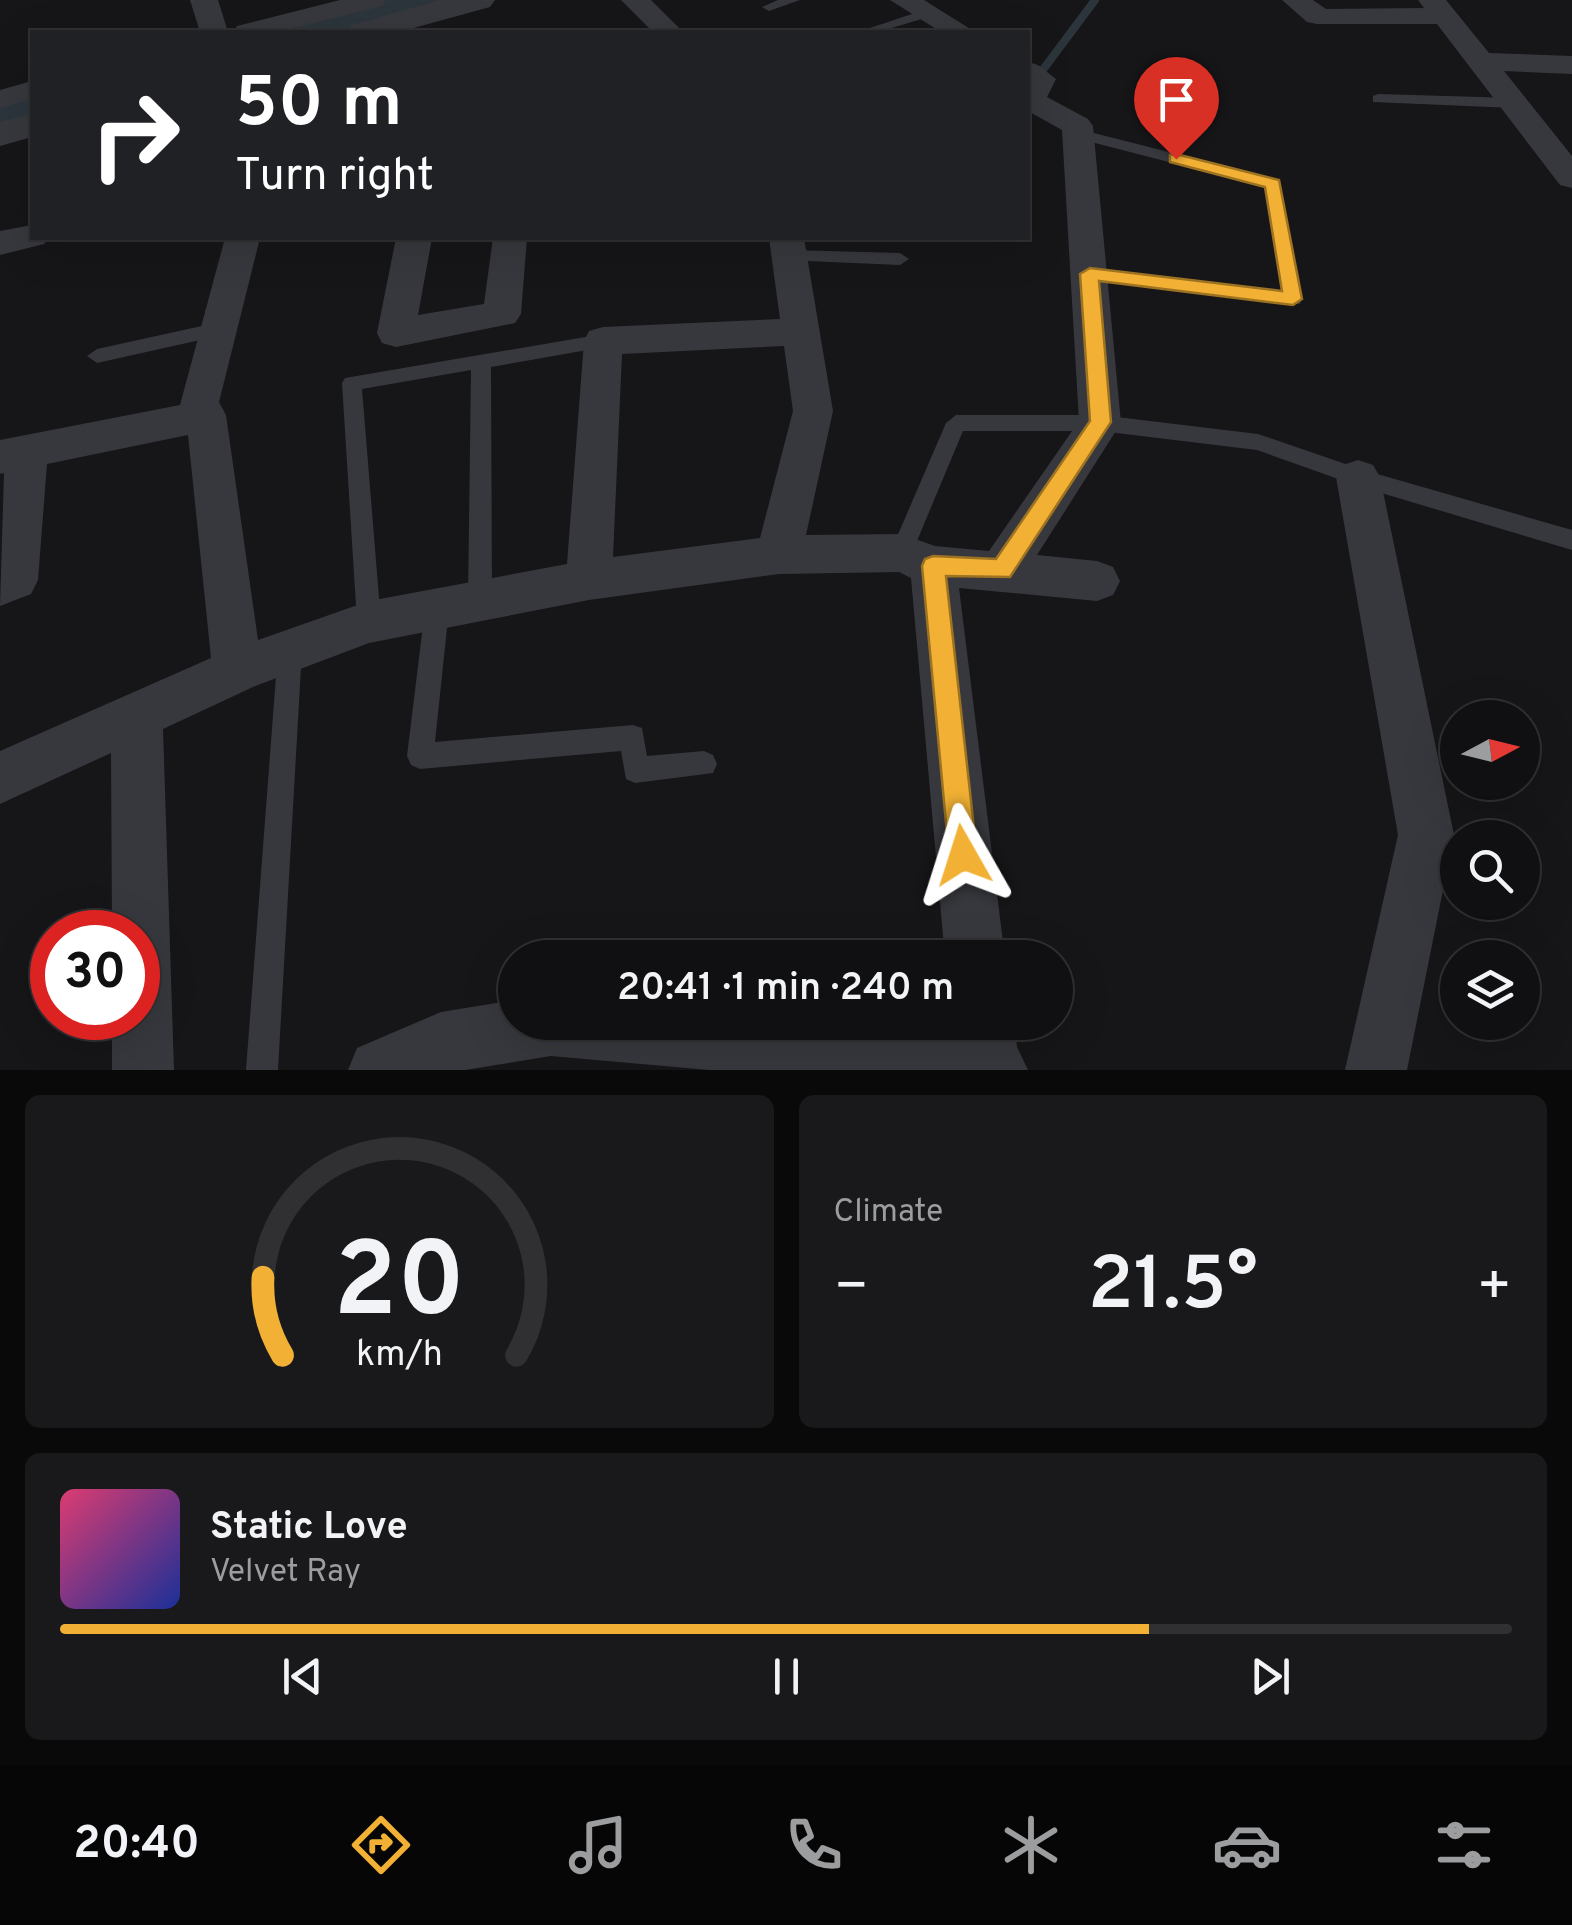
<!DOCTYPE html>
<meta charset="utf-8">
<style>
:root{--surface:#101012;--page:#19191b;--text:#f1f3f6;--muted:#9c9d9f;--line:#303032;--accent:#f2b134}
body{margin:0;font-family:Overpass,sans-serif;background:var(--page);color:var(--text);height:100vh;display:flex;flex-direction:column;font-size:38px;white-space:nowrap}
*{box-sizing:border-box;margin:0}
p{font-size:32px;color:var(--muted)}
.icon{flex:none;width:55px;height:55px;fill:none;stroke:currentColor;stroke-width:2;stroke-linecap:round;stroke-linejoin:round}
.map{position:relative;height:1070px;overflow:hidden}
.details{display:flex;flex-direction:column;gap:25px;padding:25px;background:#09090a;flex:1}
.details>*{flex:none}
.banner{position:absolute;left:30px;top:30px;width:1000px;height:210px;border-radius:0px;box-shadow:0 10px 40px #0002,0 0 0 2px var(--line);background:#202124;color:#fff;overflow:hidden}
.needle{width:65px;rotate:83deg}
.tools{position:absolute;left:1440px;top:700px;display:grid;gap:20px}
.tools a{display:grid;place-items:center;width:100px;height:100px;border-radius:50%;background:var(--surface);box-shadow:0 10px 40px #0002,0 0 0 2px var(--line);font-size:50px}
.speed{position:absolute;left:30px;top:910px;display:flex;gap:20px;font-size:50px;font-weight:700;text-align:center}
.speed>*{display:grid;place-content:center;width:130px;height:130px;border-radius:50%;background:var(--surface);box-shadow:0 10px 40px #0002,0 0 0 2px var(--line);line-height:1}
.speed .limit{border:15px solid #d22;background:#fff;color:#111}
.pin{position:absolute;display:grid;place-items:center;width:85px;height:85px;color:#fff;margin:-102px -42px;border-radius:50% 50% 50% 0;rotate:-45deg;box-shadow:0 0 10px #0007}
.pin .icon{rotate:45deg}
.me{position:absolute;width:110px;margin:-55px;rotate:354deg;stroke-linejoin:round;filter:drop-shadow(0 0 8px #0008)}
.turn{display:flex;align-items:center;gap:35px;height:210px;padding:0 40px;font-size:45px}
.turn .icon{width:130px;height:130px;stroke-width:2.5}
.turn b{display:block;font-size:70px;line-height:85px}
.big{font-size:75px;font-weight:600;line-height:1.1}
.details .tile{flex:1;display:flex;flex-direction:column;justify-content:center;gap:15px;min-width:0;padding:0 35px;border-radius:15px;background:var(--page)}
.details .dial{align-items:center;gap:0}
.dial svg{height:260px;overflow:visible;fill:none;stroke:var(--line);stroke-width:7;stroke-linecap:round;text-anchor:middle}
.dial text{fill:var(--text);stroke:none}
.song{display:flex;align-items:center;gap:30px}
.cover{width:120px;height:120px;border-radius:15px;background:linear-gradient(135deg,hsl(340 70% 55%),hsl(230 70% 35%))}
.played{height:10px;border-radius:5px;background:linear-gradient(90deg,var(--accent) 75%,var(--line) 75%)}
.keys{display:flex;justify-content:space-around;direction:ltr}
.heat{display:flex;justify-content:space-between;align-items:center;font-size:55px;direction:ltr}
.details .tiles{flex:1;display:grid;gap:25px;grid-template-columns:1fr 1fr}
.tile:last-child{grid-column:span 2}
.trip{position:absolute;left:498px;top:940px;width:575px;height:100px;border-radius:50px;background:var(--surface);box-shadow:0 10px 40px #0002,0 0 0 2px var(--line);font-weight:600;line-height:100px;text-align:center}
.tab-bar{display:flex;height:160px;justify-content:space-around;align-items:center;background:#060607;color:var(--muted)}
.tab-bar .icon{width:70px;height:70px}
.tab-bar .on{color:var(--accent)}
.tab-bar b{font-size:45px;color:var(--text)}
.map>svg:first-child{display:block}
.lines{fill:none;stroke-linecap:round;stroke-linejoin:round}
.stream{stroke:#2c353c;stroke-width:8}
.river{fill:#2c353c;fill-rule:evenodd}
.service{fill:#37383d;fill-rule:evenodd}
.minor{fill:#37383d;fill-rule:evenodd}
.tertiary{fill:#37383d;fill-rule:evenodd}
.route{fill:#f2b134;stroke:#9d7322;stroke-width:2.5}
</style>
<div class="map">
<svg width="1572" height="1070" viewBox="0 0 1572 1070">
<rect width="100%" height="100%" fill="#161618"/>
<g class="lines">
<!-- stream -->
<polyline class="stream" points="1039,75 1095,0"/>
<!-- river -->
<g class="river">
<polygon points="385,0 454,0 448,9 362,32 293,32 299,23"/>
<polygon points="32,95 32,124 0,132 0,103"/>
</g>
<!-- service -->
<g class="service">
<polygon points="778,0 800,0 769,11 762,7"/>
<polygon points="927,9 932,10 932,16 878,32 858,32"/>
<polygon points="1378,94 1514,98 1522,103 1514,108 1373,102 1373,96"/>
<polygon points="1078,129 1279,180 1302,299 1300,304 1084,278 1084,270 1090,268 1282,291 1265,187 1072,137 1070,134"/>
<polygon points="790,250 900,253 909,259 900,265 784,260 784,252"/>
<polygon points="220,322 230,329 227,334 97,363 87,356 97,349"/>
<polygon points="603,334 610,336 613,341 610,346 491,367 492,601 488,608 480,611 472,608 468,601 471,370 362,389 381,622 377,630 369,633 361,630 357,622 342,383 345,378"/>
<polygon points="956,415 1100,415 1258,434 1360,469 1572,530 1572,550 1358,486 1257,450 1100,431 963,431 909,560 901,563 893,560 890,553 946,423"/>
<polygon points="437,598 445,602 449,609 435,742 633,725 642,728 647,756 704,751 713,755 717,764 713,773 635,783 626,779 621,751 420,769 411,765 407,756 425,609 429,602"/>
<polygon points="290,639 299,642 302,650 278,1070 246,1070 278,650 281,642"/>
</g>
<!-- minor -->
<g class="minor">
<polygon points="190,0 218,0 228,32 200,32"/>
<polygon points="340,0 386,0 382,6 278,32 233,32 237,26"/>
<polygon points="621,0 651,0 683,32 653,32"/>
<polygon points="890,0 924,0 975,32 941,32"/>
<polygon points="1282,0 1313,0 1326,9 1424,8 1418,0 1446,0 1489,53 1572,56 1572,74 1504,71 1572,156 1572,188 1560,185 1437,24 1317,24 1307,22"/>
<path d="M1028,62L1038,65L1056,79L1047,97L1088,119L1093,126L1121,423L1037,555L1097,561L1113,567L1120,581L1113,595L1097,601L959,588L1005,958H945L911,578L899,572L779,574L589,600L369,643L253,687L163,729L174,1070H112V1018H138V932H112L111,753L0,804V751L211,658L188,435L47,464L38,580L31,594L0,606L4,473L0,474V440L180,405L225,238H260L219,402L226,415L258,640L369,601L567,564L584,341L589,331L603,327L780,319L769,238H804L833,411L806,535L901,534L935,546L989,551L1079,421L1062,130L1028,111ZM784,346L793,411L760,538L613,557L622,354Z"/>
<polygon points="32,81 32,99 0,108 0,90"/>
<polygon points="32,225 32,238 49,238 44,244 0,255 0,231"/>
<polygon points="396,238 432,238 418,315 484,304 493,238 527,238 521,314 515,323 396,347 382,343 377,333"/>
<polygon points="1358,460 1373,465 1380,477 1454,835 1407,1070 1345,1070 1398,835 1336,477 1343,465"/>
<polygon points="515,1000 515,1022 873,1022 953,1029 952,1022 1014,1022 1017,1047 1028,1070 709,1070 551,1056 465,1070 348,1070 357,1048 441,1012"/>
</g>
<!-- tertiary -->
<g class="tertiary">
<polygon points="441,0 495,0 490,7 399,32 346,32 351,25"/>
<polygon points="32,114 32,137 0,146 0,122"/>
</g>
</g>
<!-- route -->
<polygon class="route" points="1176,154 1279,180 1302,299 1293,305 1099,281 1111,422 1010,577 946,576 977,855 973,865 963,869 953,865 949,855 922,566 925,559 933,556 996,559 1090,421 1080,274 1090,268 1282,291 1265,187 1170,162 1170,155"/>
</svg>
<div class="tools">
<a><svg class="needle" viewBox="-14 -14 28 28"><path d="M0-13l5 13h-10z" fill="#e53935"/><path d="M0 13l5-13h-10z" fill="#9c9d9f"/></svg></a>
<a><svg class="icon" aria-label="search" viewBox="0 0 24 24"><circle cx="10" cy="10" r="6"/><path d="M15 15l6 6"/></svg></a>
<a><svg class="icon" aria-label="layers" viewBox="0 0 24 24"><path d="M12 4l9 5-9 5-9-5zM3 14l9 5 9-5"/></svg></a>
</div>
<div class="speed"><div class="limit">30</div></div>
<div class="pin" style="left:1176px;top:159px;background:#d93025"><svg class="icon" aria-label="arrive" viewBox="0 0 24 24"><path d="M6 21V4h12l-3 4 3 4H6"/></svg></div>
<svg class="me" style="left:963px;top:855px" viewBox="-20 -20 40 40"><path d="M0-17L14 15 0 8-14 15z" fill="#f2b134" stroke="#fff" stroke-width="4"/></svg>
<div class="trip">20:41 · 1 min · 240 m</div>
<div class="banner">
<div class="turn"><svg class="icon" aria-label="right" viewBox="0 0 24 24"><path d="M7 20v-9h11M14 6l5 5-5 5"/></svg><div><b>50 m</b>Turn right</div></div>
</div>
</div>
<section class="details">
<div class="tiles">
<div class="tile dial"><svg viewBox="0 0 100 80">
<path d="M14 69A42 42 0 1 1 86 69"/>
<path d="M14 69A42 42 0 0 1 8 45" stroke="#f2b134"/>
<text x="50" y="56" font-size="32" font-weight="700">20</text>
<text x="50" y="72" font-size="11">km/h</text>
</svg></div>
<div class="tile"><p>Climate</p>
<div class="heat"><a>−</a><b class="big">21.5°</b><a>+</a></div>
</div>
<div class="tile">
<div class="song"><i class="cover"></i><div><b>Static Love</b><p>Velvet Ray</p></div></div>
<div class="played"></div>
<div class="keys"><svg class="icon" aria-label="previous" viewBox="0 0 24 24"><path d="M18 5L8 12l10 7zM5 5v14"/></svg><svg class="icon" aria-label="pause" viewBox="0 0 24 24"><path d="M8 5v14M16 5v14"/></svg><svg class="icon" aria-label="next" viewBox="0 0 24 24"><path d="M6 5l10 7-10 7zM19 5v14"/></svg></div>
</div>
</div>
</section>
<nav class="tab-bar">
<b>20:40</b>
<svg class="icon on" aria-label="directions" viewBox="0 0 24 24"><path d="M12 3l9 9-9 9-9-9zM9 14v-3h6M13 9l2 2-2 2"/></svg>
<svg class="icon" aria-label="music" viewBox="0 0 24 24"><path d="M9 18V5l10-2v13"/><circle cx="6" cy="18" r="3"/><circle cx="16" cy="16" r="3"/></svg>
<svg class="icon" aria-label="phone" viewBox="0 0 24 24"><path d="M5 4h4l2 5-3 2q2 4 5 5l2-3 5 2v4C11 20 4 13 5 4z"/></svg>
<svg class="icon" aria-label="climate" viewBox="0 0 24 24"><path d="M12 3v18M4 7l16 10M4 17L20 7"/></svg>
<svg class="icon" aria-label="car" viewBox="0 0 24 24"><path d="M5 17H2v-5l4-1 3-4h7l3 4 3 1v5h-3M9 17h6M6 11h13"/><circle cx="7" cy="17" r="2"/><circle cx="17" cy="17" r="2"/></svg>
<svg class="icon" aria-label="filters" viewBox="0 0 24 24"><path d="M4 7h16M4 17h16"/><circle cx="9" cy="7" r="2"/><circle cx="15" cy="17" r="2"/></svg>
</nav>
